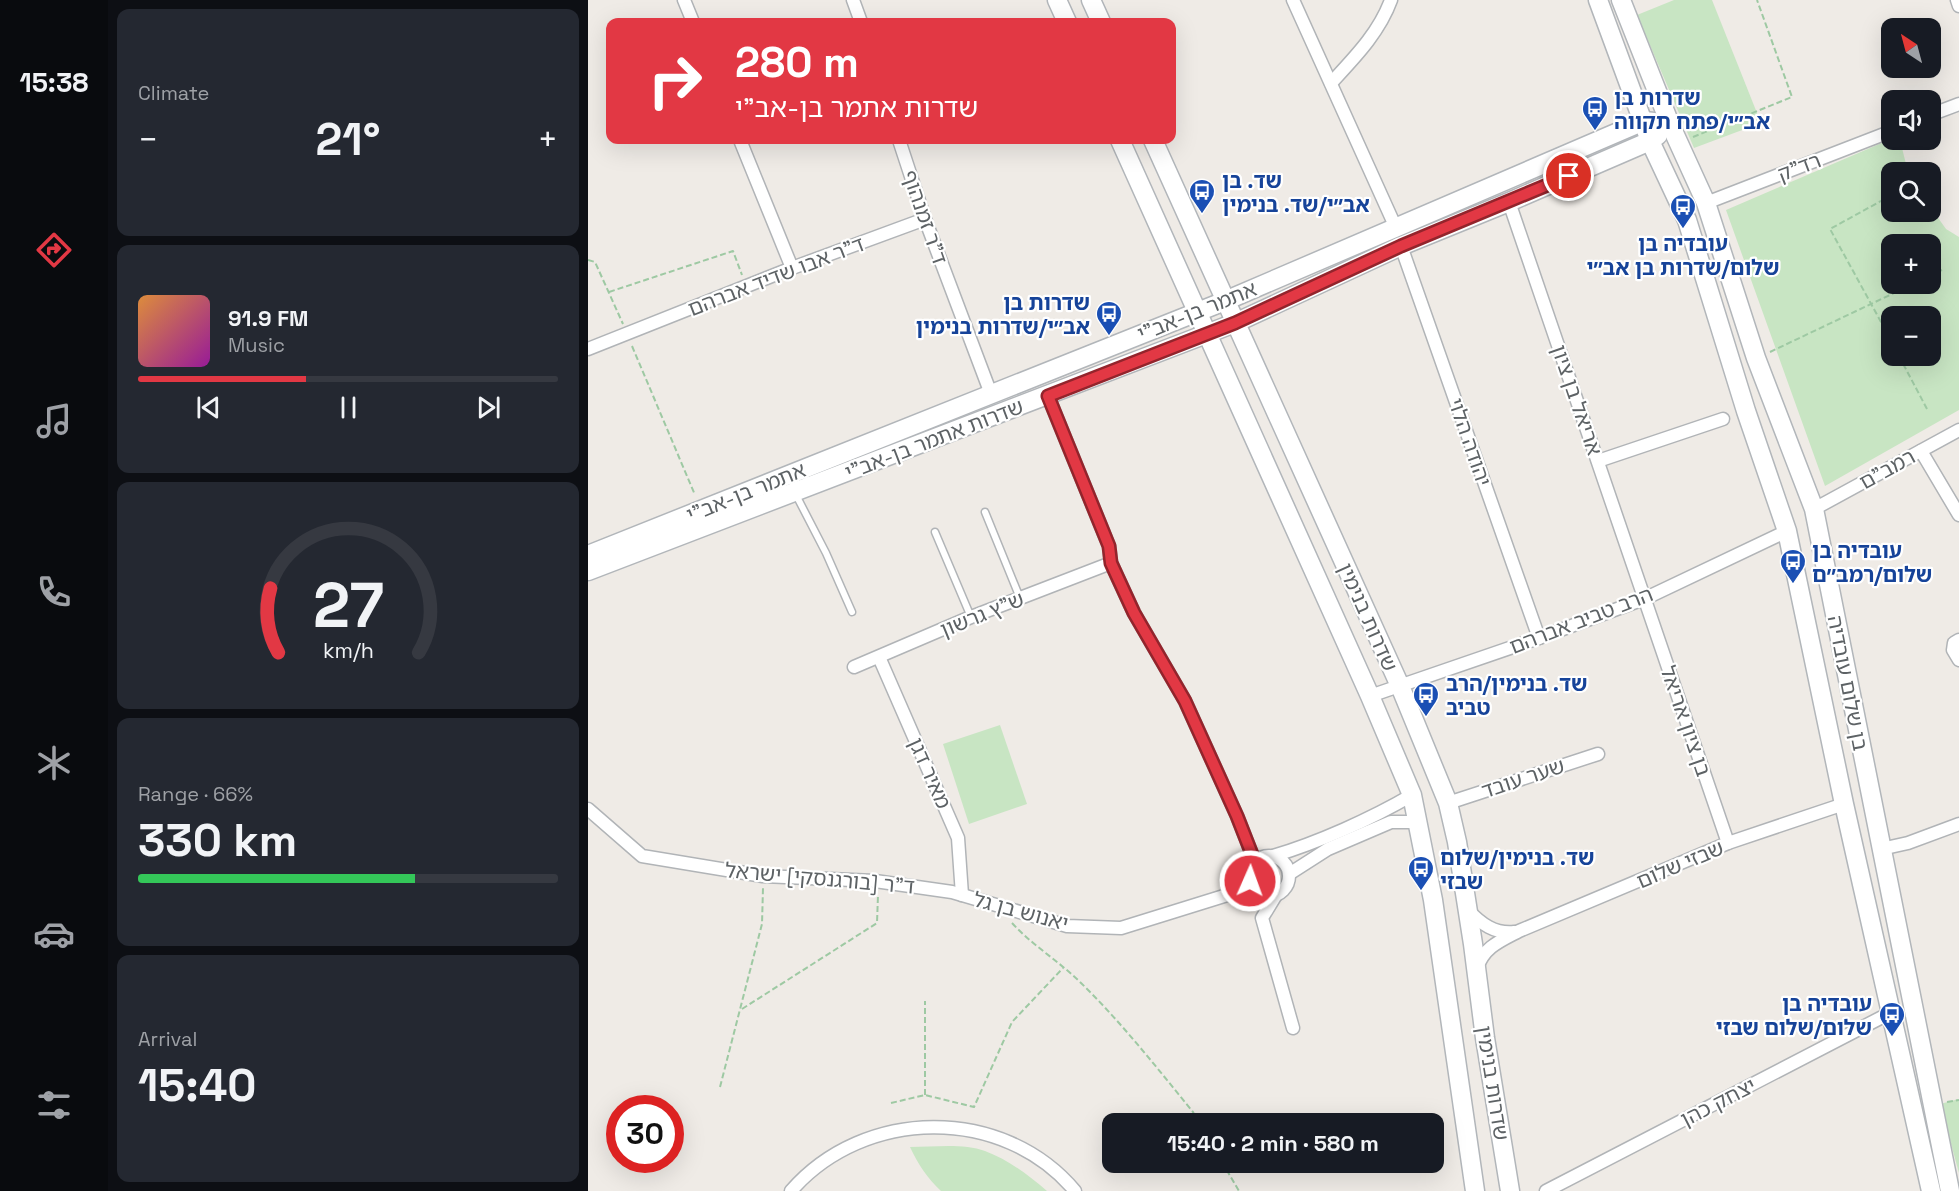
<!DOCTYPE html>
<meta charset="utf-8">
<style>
:root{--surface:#171b24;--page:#242831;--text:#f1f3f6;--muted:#9ea1a6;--line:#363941;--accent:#e23844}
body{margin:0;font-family:"Space Grotesk","Noto Sans Hebrew",sans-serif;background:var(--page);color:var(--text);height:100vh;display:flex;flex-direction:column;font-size:22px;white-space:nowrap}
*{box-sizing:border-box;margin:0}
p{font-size:20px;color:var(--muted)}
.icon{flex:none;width:33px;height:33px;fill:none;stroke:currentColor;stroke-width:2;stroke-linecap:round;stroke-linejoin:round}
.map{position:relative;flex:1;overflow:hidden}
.sheet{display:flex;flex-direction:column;gap:9px;padding:9px;background:#0d0f14;width:480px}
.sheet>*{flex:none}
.hud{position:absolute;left:18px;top:18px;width:570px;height:126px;border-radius:12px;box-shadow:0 6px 24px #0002;background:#e23844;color:#fff;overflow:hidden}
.needle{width:39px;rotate:324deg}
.tools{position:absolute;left:1293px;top:18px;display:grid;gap:12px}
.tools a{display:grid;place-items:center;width:60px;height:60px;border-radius:12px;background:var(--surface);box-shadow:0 6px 24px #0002;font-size:30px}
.speed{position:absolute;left:18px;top:1095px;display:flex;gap:12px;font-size:30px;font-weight:700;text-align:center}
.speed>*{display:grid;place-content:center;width:78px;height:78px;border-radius:50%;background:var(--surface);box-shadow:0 6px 24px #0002;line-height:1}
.speed .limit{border:9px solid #d22;background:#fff;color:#111}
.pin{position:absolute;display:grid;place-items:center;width:51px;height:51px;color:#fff;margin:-26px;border:3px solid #fff;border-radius:50%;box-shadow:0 2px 6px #0007}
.me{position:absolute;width:66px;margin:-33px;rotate:2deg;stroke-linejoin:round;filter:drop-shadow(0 0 4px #0008)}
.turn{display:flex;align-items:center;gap:21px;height:126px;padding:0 30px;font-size:27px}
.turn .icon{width:78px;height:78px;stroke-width:2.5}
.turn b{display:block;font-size:42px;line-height:51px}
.big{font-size:45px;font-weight:700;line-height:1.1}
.sheet .tile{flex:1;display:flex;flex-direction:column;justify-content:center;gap:9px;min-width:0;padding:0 21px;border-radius:12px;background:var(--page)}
.sheet .dial{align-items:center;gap:0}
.dial svg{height:156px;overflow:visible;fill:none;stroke:var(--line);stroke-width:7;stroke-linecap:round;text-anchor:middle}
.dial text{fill:var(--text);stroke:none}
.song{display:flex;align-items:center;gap:18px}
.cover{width:72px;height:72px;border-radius:9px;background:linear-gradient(135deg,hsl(30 70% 55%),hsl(300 70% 35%))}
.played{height:6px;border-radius:3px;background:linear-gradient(90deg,var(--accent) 40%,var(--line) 40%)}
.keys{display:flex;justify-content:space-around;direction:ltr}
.heat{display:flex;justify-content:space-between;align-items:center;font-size:33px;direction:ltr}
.charge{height:9px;border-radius:4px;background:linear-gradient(90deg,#34c759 66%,var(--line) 0)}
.trip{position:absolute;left:514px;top:1113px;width:342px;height:60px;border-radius:12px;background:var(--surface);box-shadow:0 6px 24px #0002;font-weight:700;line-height:60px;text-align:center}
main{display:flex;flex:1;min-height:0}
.dock{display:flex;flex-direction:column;width:108px;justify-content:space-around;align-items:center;background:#090b0e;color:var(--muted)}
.dock .icon{width:42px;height:42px}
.dock .selected{color:var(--accent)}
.dock b{font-size:27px;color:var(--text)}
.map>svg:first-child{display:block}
.green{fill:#c8e5c3;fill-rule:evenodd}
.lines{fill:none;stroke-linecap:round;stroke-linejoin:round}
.lane-casing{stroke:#b1b4b7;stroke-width:9}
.street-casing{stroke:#b1b4b7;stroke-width:15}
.secondary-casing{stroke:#b2b6ba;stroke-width:21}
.path{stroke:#9ec9a3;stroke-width:2;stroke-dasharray:6 3;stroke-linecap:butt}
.lane{stroke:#fff;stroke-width:6}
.street{stroke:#fff;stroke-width:12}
.secondary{stroke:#fff;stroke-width:18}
.route-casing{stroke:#93242c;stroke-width:15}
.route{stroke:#e23844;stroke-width:10}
.labels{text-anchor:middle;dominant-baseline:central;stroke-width:4.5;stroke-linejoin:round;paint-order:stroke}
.transit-label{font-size:21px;font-weight:bold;fill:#164399;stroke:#fff;text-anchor:start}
.street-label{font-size:21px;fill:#5d6265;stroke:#fff}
</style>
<main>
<nav class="dock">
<b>15:38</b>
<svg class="icon selected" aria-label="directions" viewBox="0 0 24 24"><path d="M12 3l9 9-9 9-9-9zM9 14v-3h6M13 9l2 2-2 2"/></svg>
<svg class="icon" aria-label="music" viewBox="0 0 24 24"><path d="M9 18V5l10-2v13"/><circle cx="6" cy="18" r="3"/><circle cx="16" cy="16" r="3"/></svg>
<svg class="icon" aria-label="phone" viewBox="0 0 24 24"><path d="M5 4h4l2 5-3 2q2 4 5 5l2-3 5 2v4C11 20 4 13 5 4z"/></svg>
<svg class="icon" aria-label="climate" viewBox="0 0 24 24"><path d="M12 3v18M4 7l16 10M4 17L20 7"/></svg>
<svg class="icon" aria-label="car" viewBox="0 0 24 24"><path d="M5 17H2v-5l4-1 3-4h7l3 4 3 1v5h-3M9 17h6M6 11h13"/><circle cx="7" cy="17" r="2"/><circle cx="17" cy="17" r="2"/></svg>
<svg class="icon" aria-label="filters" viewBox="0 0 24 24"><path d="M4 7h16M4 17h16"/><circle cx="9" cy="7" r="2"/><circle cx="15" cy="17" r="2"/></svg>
</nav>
<section class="sheet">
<div class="tile"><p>Climate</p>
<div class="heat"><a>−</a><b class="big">21°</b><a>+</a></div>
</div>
<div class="tile">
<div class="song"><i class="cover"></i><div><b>91.9 FM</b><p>Music</p></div></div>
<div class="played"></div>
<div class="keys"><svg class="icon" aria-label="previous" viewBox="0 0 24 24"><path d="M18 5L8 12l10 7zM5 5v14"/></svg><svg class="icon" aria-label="pause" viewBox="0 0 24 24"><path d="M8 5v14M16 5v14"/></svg><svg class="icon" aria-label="next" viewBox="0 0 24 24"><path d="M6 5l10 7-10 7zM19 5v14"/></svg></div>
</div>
<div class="tile dial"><svg viewBox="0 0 100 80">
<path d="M14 69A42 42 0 1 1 86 69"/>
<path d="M14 69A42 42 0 0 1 10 36" stroke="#e23844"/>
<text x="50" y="56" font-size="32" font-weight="700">27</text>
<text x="50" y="72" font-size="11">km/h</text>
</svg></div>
<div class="tile"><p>Range · 66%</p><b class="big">330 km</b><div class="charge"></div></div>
<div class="tile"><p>Arrival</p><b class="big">15:40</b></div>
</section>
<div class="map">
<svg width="1371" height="1191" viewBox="0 0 1371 1191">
<rect width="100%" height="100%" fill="#efebe6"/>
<!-- green -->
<g class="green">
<polygon points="1086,0 1124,0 1173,123 1106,148 1049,15"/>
<path d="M1303,139L1312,140L1320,172H1304V212H1342L1343,208L1358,229L1371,237V410L1237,486L1138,210ZM1304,244H1342V284H1304ZM1304,316H1342V356H1304Z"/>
<polygon points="412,725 439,804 381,824 355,744"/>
<polygon points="1371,1099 1371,1173 1352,1104"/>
<path d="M322,1147C345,1147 376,1143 397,1151C421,1160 440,1175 459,1191H353C339,1178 330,1164 322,1147Z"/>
</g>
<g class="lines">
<defs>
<g id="lane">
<polyline points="207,493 238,553 264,612"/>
<polyline points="397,512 432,598"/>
<polyline points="347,532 383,617"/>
</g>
<g id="street">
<polyline points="96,0 105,22"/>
<polyline points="265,0 273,22"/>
<polyline points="705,0 808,228"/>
<polyline points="1369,0 1371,6"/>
<path d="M743,83C766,58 791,33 803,0"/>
<polyline points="1342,115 1371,104"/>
<polyline points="152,140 204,268"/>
<polyline points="311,140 337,219 403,394"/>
<polyline points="921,202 1140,843"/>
<polyline points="1118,203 1304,131"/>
<polyline points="813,246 951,638"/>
<polyline points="0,349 204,268 337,219"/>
<polyline points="460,396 521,546 523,563 546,613 597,701 649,816 667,862"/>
<polyline points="1333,451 1371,515"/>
<polyline points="1010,461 1135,419"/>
<polyline points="1226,509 1371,430"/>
<polyline points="1371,640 1366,643 1365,650 1371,660"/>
<polyline points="291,657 370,838 374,895"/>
<polyline points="266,667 383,617 523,563"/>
<polyline points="782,696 951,638 1056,599 1199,531"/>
<polyline points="860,803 1010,754"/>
<polyline points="0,809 54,856 175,876 287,881 364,892 479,926 533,928 665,887"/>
<polyline points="1293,849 1320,843 1371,824"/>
<path d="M685,856C729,843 783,819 824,795"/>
<circle cx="681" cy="876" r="20"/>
<polyline points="701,874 740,849 803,822 829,822"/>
<polyline points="688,895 674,918 705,1028"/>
<path d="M880,910C893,924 907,934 926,932"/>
<path d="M889,968C896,947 912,941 931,931L1140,843L1256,804"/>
<path d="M203,1191C276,1107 415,1105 487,1191"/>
<polyline points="958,1191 1302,1013"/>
</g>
<g id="secondary">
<polyline points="469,0 479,22"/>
<polyline points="503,0 513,22"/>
<polyline points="1010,0 1062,141 1099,220 1158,411 1199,531 1256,804 1343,1191"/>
<polyline points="1033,0 1082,124 1118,203 1168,358 1226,509 1362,1191"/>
<polyline points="532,140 782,696 824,795 845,900 887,1191"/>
<polyline points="565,140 812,686 860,803 869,842 885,944 897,1038 922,1191"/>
<polyline points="0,555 637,301 1056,121 1066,122"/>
<polyline points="0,571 647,323 813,246 921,202 1062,141 1070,135"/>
</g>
</defs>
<!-- lane casing -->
<use href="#lane" class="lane-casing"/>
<!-- street casing -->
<use href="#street" class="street-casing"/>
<!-- secondary casing -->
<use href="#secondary" class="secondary-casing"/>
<!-- path -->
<g class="path">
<polyline points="1105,137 1204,97 1169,0"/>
<polyline points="1304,195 1242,229 1304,342"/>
<polyline points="0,260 7,262 35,324"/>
<polyline points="1342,275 1354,270"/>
<polyline points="21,292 145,251 154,275"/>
<polyline points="44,346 107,495"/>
<polyline points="1182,352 1325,284"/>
<polyline points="1311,356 1339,409"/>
<path d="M424,923C445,946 471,961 493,983C534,1023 569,1068 605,1112L611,1124"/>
<polyline points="154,1009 289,923 290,895"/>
<polyline points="132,1087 174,924 175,888"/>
<polyline points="337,1095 337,1001"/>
<polyline points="1359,1102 1371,1100"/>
<polyline points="303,1103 337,1095 386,1107 424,1022 475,968"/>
<polyline points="634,1162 651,1191"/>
</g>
<!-- lane -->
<use href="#lane" class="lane"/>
<!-- street -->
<use href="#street" class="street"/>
<!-- secondary -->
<use href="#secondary" class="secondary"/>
</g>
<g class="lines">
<defs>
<polyline id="route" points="662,881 662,874 667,862 649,816 597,701 546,613 523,563 521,546 460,396 647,323 813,246 981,176"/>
</defs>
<!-- route casing -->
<use href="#route" class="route-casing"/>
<!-- route -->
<use href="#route" class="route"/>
</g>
<!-- icons -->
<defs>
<symbol id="bus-pin" viewBox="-11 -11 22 30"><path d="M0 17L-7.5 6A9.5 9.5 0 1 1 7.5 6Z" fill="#1a4fb4" stroke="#fff"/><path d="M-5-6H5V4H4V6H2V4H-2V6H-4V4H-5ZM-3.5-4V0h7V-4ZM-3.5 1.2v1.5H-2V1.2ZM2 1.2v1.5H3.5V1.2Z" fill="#fff"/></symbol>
</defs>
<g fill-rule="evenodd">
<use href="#bus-pin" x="992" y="94" width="30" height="40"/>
<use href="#bus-pin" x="599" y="177" width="30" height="40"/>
<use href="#bus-pin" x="1080" y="192" width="30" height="40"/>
<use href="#bus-pin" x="506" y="299" width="30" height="40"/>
<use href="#bus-pin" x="1190" y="547" width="30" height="40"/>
<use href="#bus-pin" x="823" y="680" width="30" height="40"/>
<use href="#bus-pin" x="818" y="854" width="30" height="40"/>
<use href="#bus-pin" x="1289" y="1000" width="30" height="40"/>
</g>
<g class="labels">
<!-- transit labels -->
<g class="transit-label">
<text x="1026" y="97">שדרות בן<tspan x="1026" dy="24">אב״י/פתח תקווה</tspan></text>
<text x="634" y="180">שד. בן<tspan x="634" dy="24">אב״י/שד. בנימין</tspan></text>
<text x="1095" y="243" text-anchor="middle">עובדיה בן<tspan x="1095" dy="24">שלום/שדרות בן אב״י</tspan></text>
<text x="502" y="302" text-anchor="end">שדרות בן<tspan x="502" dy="24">אב״י/שדרות בנימין</tspan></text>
<text x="1224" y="550">עובדיה בן<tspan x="1224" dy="24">שלום/רמב״ם</tspan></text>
<text x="858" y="683">שד. בנימין/הרב<tspan x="858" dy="24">טביב</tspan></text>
<text x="852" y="857">שד. בנימין/שלום<tspan x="852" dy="24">שבזי</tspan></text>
<text x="1284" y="1003" text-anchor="end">עובדיה בן<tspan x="1284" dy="24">שלום/שלום שבזי</tspan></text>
</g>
<!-- street labels -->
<g class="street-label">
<text transform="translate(1211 167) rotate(-21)">רד"ק</text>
<text transform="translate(337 217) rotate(71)">ד"ר זמנהוף</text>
<text transform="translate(188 276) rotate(-21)">ד"ר אבו שדיד אברהם</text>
<text transform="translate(609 311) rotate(-22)">אתמר בן-אב"י</text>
<text transform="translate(989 400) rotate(71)">אריאל בן ציון</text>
<text transform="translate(346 439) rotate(-21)">שדרות אתמר בן-אב"י</text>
<text transform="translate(882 442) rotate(71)">יהודה הלוי</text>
<text transform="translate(1299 469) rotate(-29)">רמב"ם</text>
<text transform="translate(158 492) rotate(-22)">אתמר בן-אב"י</text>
<text transform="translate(394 614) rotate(-22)">ש"ץ גרשון</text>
<text transform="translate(780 617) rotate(66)">שדרות בנימין</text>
<text transform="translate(993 620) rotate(-21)">הרב טביב אברהם</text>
<text transform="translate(1260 683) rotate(79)">בן שלום עובדיה</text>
<text transform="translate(1098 721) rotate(71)">בן ציון אריאל</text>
<text transform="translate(342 773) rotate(66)">מאיר דגן</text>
<text transform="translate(935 778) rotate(-18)">שער עובד</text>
<text transform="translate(1092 864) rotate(-23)">שבזי שלום</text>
<text transform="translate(232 878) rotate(5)">ד"ר [בורגנסקי] ישראל</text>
<text transform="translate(433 911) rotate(15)">יאנוש בן גל</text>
<text transform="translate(905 1083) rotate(81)">שדרות בנימין</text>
<text transform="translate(1130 1102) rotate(-27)">יצחק כהן</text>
</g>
</g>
</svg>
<div class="tools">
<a><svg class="needle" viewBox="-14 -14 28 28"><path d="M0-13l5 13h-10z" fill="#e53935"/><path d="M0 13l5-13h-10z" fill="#9ea1a6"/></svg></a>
<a><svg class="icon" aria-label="sound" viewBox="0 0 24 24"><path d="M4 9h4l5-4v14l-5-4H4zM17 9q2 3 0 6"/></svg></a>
<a><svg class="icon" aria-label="search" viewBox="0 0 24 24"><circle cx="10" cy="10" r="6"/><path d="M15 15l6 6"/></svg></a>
<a>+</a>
<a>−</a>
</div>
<div class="speed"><div class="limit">30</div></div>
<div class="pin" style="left:981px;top:176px;background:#d93025"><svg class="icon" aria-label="arrive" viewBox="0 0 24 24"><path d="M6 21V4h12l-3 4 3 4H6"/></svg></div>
<svg class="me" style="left:662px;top:881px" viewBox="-20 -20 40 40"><circle r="17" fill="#e23844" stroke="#fff" stroke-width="3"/><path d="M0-11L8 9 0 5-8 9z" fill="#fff"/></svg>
<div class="trip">15:40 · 2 min · 580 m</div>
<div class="hud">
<div class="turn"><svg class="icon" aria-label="right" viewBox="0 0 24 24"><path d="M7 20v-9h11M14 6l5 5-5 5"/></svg><div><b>280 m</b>שדרות אתמר בן-אב&quot;י</div></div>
</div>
</div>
</main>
